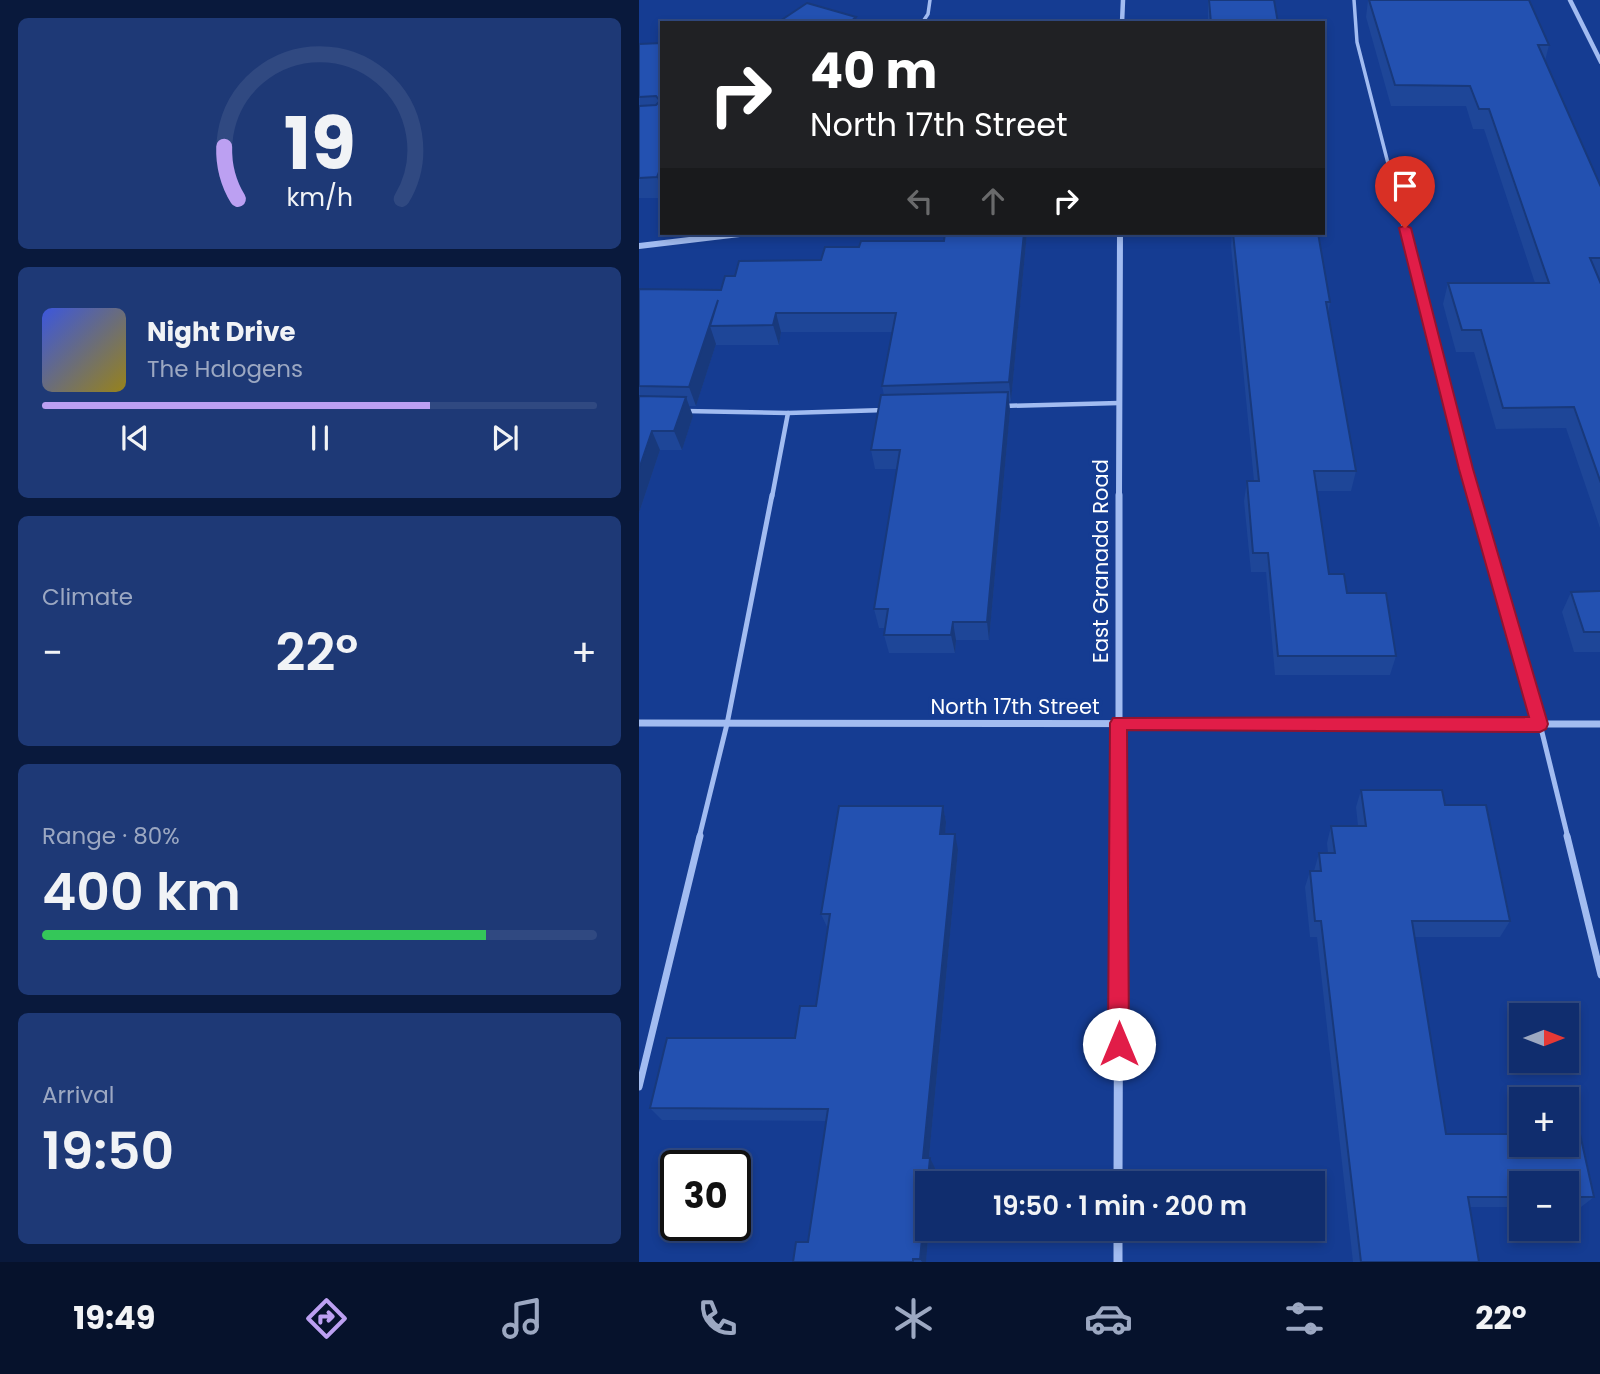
<!DOCTYPE html>
<meta charset="utf-8">
<style>
:root{--surface:#102d6e;--page:#1e3976;--text:#f1f3f6;--muted:#9ca8c2;--line:#304981;--accent:#bca0f2}
body{margin:0;font-family:Poppins,sans-serif;background:var(--page);color:var(--text);height:100vh;display:flex;flex-direction:column;font-size:26px;white-space:nowrap}
*{box-sizing:border-box;margin:0}
p{font-size:23px;color:var(--muted)}
.icon{flex:none;width:38px;height:38px;fill:none;stroke:currentColor;stroke-width:2;stroke-linecap:round;stroke-linejoin:round}
.map{position:relative;flex:1;overflow:hidden}
.panel{display:flex;flex-direction:column;gap:18px;padding:18px;background:#09193c;width:639px}
.panel>*{flex:none}
.guide{position:absolute;left:21px;top:21px;width:665px;height:214px;border-radius:0px;box-shadow:0 4px 10px #0003,0 0 0 2px var(--line);background:#202124;color:#fff;overflow:hidden}
.needle{width:46px;rotate:90deg}
.fabs{position:absolute;left:870px;top:1003px;display:grid;gap:14px}
.fabs a{display:grid;place-items:center;width:70px;height:70px;border-radius:0px;background:var(--surface);box-shadow:0 4px 10px #0003,0 0 0 2px var(--line);font-size:35px}
.speed{position:absolute;left:21px;top:1150px;display:flex;gap:14px;font-size:35px;font-weight:700;text-align:center}
.speed>*{display:grid;place-content:center;width:91px;height:91px;border-radius:50%;background:var(--surface);box-shadow:0 4px 10px #0003,0 0 0 2px var(--line);line-height:1}
.speed .limit{border:4px solid #111;border-radius:10px;background:#fff;color:#111}
.pin{position:absolute;display:grid;place-items:center;width:60px;height:60px;color:#fff;margin:-72px -30px;border-radius:50% 50% 50% 0;rotate:-45deg;box-shadow:0 0 7px #0007}
.pin .icon{rotate:45deg}
.me{position:absolute;width:77px;margin:-38px;rotate:0deg;stroke-linejoin:round;filter:drop-shadow(0 0 5px #0008)}
.turn{display:flex;align-items:center;gap:24px;height:147px;padding:0 35px;font-size:32px}
.turn .icon{width:91px;height:91px;stroke-width:2.5}
.turn b{display:block;font-size:49px;line-height:60px}
.lanes{display:flex;align-items:center;height:66px;padding:0 35px;background:#0003;justify-content:center;gap:35px;direction:ltr}
.lanes .off{opacity:.35}
.big{font-size:52px;font-weight:600;line-height:1.1}
.panel .card{flex:1;display:flex;flex-direction:column;justify-content:center;gap:10px;min-width:0;padding:0 24px;border-radius:10px;background:var(--page)}
.panel .dial{align-items:center;gap:0}
.dial svg{height:182px;overflow:visible;fill:none;stroke:var(--line);stroke-width:7;stroke-linecap:round;text-anchor:middle}
.dial text{fill:var(--text);stroke:none}
.song{display:flex;align-items:center;gap:21px}
.cover{width:84px;height:84px;border-radius:10px;background:linear-gradient(135deg,hsl(230 70% 55%),hsl(50 70% 35%))}
.played{height:7px;border-radius:4px;background:linear-gradient(90deg,var(--accent) 70%,var(--line) 70%)}
.keys{display:flex;justify-content:space-around;direction:ltr}
.heat{display:flex;justify-content:space-between;align-items:center;font-size:38px;direction:ltr}
.charge{height:10px;border-radius:5px;background:linear-gradient(90deg,#34c759 80%,var(--line) 0)}
.trip{position:absolute;left:276px;top:1171px;width:410px;height:70px;border-radius:0px;background:var(--surface);box-shadow:0 4px 10px #0003,0 0 0 2px var(--line);font-weight:600;line-height:70px;text-align:center}
.dock{display:flex;height:112px;justify-content:space-around;align-items:center;background:#06122c;color:var(--muted)}
.dock .icon{width:49px;height:49px}
.dock .selected{color:var(--accent)}
.dock b{font-size:32px;color:var(--text)}
main{display:flex;flex:1;min-height:0}
.map>svg:first-child{display:block}
.lines{fill:none;stroke-linecap:round;stroke-linejoin:round}
.service-far3{stroke:#a2bcf1;stroke-width:3.5}
.service-far2{stroke:#a2bcf1;stroke-width:4.5}
.service-far1{stroke:#a2bcf1;stroke-width:5}
.service{stroke:#a2bcf1;stroke-width:7}
.minor-far3{stroke:#a2bcf1;stroke-width:4.5}
.minor-far2{stroke:#a2bcf1;stroke-width:6}
.minor-far1{stroke:#a2bcf1;stroke-width:7}
.minor{stroke:#a2bcf1;stroke-width:9}
.wall{fill:#1e4698}
.shaded-wall{fill:#18397c}
.building{fill:#2351b1;stroke:#18397c;stroke-width:2}
.route{fill:#e11d48;stroke:#92132f;stroke-width:2}
.labels{text-anchor:middle;dominant-baseline:central;stroke-width:7;stroke-linejoin:round;paint-order:stroke}
.street-label{font-size:21px;fill:#fff;stroke:#153c92}
</style>
<main>
<section class="panel">
<div class="card dial"><svg viewBox="0 0 100 80">
<path d="M14 69A42 42 0 1 1 86 69"/>
<path d="M14 69A42 42 0 0 1 8 46" stroke="#bca0f2"/>
<text x="50" y="56" font-size="32" font-weight="700">19</text>
<text x="50" y="72" font-size="11">km/h</text>
</svg></div>
<div class="card">
<div class="song"><i class="cover"></i><div><b>Night Drive</b><p>The Halogens</p></div></div>
<div class="played"></div>
<div class="keys"><svg class="icon" aria-label="previous" viewBox="0 0 24 24"><path d="M18 5L8 12l10 7zM5 5v14"/></svg><svg class="icon" aria-label="pause" viewBox="0 0 24 24"><path d="M8 5v14M16 5v14"/></svg><svg class="icon" aria-label="next" viewBox="0 0 24 24"><path d="M6 5l10 7-10 7zM19 5v14"/></svg></div>
</div>
<div class="card"><p>Climate</p>
<div class="heat"><a>−</a><b class="big">22°</b><a>+</a></div>
</div>
<div class="card"><p>Range · 80%</p><b class="big">400 km</b><div class="charge"></div></div>
<div class="card"><p>Arrival</p><b class="big">19:50</b></div>
</section>
<div class="map">
<svg width="962" height="1262" viewBox="0 0 962 1262">
<rect width="100%" height="100%" fill="#153c92"/>
<g class="lines">
<!-- service-far3 -->
<g class="service-far3">
<polyline points="715,0 718,42 764,222"/>
<polyline points="283,23 289,14 291,0"/>
</g>
<!-- service-far2 -->
<g class="service-far2">
<polyline points="763,220 835,497"/>
<polyline points="364,406 480,403"/>
<polyline points="46,411 149,413 246,410"/>
<polyline points="133,497 149,413"/>
</g>
<!-- service-far1 -->
<g class="service-far1">
<polyline points="835,495 901,724 929,838"/>
<polyline points="60,838 88,724 133,495"/>
</g>
<!-- service -->
<g class="service">
<polyline points="928,836 962,975"/>
<polyline points="0,1087 61,836"/>
</g>
<!-- minor-far3 -->
<g class="minor-far3">
<polyline points="931,0 962,62"/>
<polyline points="483,23 484,0"/>
</g>
<!-- minor-far2 -->
<g class="minor-far2">
<polyline points="0,246 109,233"/>
<polyline points="480,497 481,233"/>
</g>
<!-- minor-far1 -->
<g class="minor-far1">
<polyline points="0,723 962,724"/>
<polyline points="480,838 480,495"/>
</g>
<!-- minor -->
<g class="minor">
<polyline points="479,1183 480,836"/>
<polyline points="479,1228 479,1262"/>
</g>
</g>
<!-- wall -->
<g class="wall">
<polygon points="569,0 635,0 639,23 569,23"/>
<polygon points="729,0 890,0 910,45 906,61 962,187 962,279 959,279 962,284 962,531 927,428 857,429 835,352 817,352 804,304 809,283 896,283 845,129 834,129 827,106 752,106 727,17"/>
<polygon points="23,43 23,198 0,198 0,44"/>
<polygon points="388,233 372,401 370,402 371,411 350,640 317,640 316,653 250,653 245,635 246,628 240,628 235,609 258,469 236,469 232,450 245,395 243,386 253,332 142,332 140,345 77,345 77,344 57,406 50,406 54,416 43,450 21,450 0,513 0,289 82,290 96,276 182,260 220,247 305,241"/>
<polygon points="593,233 679,233 691,302 689,315 717,471 712,491 678,491 690,574 708,593 757,656 751,675 636,675 627,572 612,572 605,501 608,481 615,481 592,246"/>
<polygon points="962,591 962,652 935,652 923,612 932,592"/>
<polygon points="722,790 803,790 806,805 847,805 871,921 861,937 775,937 807,1134 882,1134 882,1144 928,1144 928,1134 941,1134 955,1197 942,1207 928,1207 928,1183 882,1183 882,1207 830,1207 840,1262 714,1262 678,937 671,937 666,887 671,871 675,871 680,853 689,853 688,843 692,826 719,826 717,807"/>
<polygon points="304,806 307,822 306,834 319,850 290,1158 296,1168 287,1262 154,1262 169,1242 187,1121 23,1120 11,1108 156,1038 177,1006 189,929 182,914"/>
</g>
<!-- shaded-wall -->
<g class="shaded-wall">
<polygon points="217,17 218,23 210,23"/>
<polygon points="23,164 23,192 18,177"/>
<polygon points="385,233 388,233 372,401 370,382"/>
<polygon points="79,300 71,326 77,344 57,406 50,387"/>
<polygon points="137,313 142,332 140,345 134,325"/>
<polygon points="369,392 371,411 350,640 348,622"/>
<polygon points="47,397 54,416 43,450 35,431"/>
<polygon points="13,431 21,450 0,513 0,469"/>
<polygon points="314,622 317,640 316,653 312,635"/>
<polygon points="304,806 307,822 305,850 301,834"/>
<polygon points="316,834 319,850 289,1168 284,1158"/>
<polygon points="291,1158 296,1168 294,1183 289,1183 289,1228 290,1228 287,1262 283,1262 281,1259"/>
</g>
<!-- building -->
<g class="building">
<polygon points="570,0 635,0 639,23 572,23"/>
<polygon points="730,0 890,0 910,45 899,45 962,187 962,258 951,258 962,284 962,483 935,407 864,408 842,330 823,330 809,283 910,283 850,109 840,109 831,86 756,85"/>
<polygon points="168,3 217,17 210,23 138,23"/>
<polygon points="23,43 23,164 18,177 0,178 0,106 17,105 21,101 17,96 0,97 0,44"/>
<polygon points="306,233 385,233 370,382 243,386 257,313 137,313 134,325 71,326 79,300 50,387 0,386 0,289 82,290 86,276 96,276 100,261 182,260 186,247 220,247 222,241 305,241"/>
<polygon points="594,233 679,233 691,302 687,302 717,471 675,471 690,574 705,574 708,593 747,593 757,656 639,656 629,553 614,553 608,481 620,481"/>
<polygon points="369,392 348,622 314,622 312,635 245,635 249,609 235,609 261,450 232,450 242,395"/>
<polygon points="0,396 47,397 35,431 13,431 0,469"/>
<polygon points="962,591 962,632 945,632 932,592"/>
<polygon points="722,790 803,790 806,805 847,805 871,921 773,921 807,1134 882,1134 882,1144 928,1144 928,1134 941,1134 955,1197 928,1197 928,1183 882,1183 882,1197 829,1197 840,1262 722,1262 682,921 676,921 671,871 682,871 680,853 696,853 692,826 727,826"/>
<polygon points="200,806 304,806 301,834 316,834 284,1158 291,1158 281,1259 274,1259 274,1262 154,1262 157,1242 169,1242 189,1109 11,1108 28,1038 156,1038 161,1006 177,1006 191,914 182,914"/>
</g>
<!-- route -->
<polygon class="route" points="766,225 772,228 834,469 909,724 907,729 901,732 488,730 490,1044 487,1051 480,1054 472,1051 469,1044 471,723 474,718 890,717 820,469 760,228"/>
<g class="labels">
<!-- street labels -->
<g class="street-label">
<text transform="translate(461 561) rotate(-90)">East Granada Road</text>
<text x="376" y="706">North 17th Street</text>
</g>
</g>
</svg>
<div class="fabs">
<a><svg class="needle" viewBox="-14 -14 28 28"><path d="M0-13l5 13h-10z" fill="#e53935"/><path d="M0 13l5-13h-10z" fill="#9ca8c2"/></svg></a>
<a>+</a>
<a>−</a>
</div>
<div class="speed"><div class="limit">30</div></div>
<div class="pin" style="left:766px;top:228px;background:#d93025"><svg class="icon" aria-label="arrive" viewBox="0 0 24 24"><path d="M6 21V4h12l-3 4 3 4H6"/></svg></div>
<svg class="me" style="left:480px;top:1044px" viewBox="-20 -20 40 40"><circle r="19" fill="#fff"/><path d="M0-13L10 11 0 6-10 11z" fill="#e11d48"/></svg>
<div class="trip">19:50 · 1 min · 200 m</div>
<div class="guide">
<div class="turn"><svg class="icon" aria-label="right" viewBox="0 0 24 24"><path d="M7 20v-9h11M14 6l5 5-5 5"/></svg><div><b>40 m</b>North 17th Street</div></div>
<div class="lanes"><svg class="icon off" aria-label="left" viewBox="0 0 24 24"><path d="M17 20v-9H6M10 6l-5 5 5 5"/></svg><svg class="icon off" aria-label="ahead" viewBox="0 0 24 24"><path d="M12 20V5M6 11l6-6 6 6"/></svg><svg class="icon" aria-label="right" viewBox="0 0 24 24"><path d="M7 20v-9h11M14 6l5 5-5 5"/></svg></div>
</div>
</div>
</main>
<nav class="dock">
<b>19:49</b>
<svg class="icon selected" aria-label="directions" viewBox="0 0 24 24"><path d="M12 3l9 9-9 9-9-9zM9 14v-3h6M13 9l2 2-2 2"/></svg>
<svg class="icon" aria-label="music" viewBox="0 0 24 24"><path d="M9 18V5l10-2v13"/><circle cx="6" cy="18" r="3"/><circle cx="16" cy="16" r="3"/></svg>
<svg class="icon" aria-label="phone" viewBox="0 0 24 24"><path d="M5 4h4l2 5-3 2q2 4 5 5l2-3 5 2v4C11 20 4 13 5 4z"/></svg>
<svg class="icon" aria-label="climate" viewBox="0 0 24 24"><path d="M12 3v18M4 7l16 10M4 17L20 7"/></svg>
<svg class="icon" aria-label="car" viewBox="0 0 24 24"><path d="M5 17H2v-5l4-1 3-4h7l3 4 3 1v5h-3M9 17h6M6 11h13"/><circle cx="7" cy="17" r="2"/><circle cx="17" cy="17" r="2"/></svg>
<svg class="icon" aria-label="filters" viewBox="0 0 24 24"><path d="M4 7h16M4 17h16"/><circle cx="9" cy="7" r="2"/><circle cx="15" cy="17" r="2"/></svg>
<b>22°</b>
</nav>
